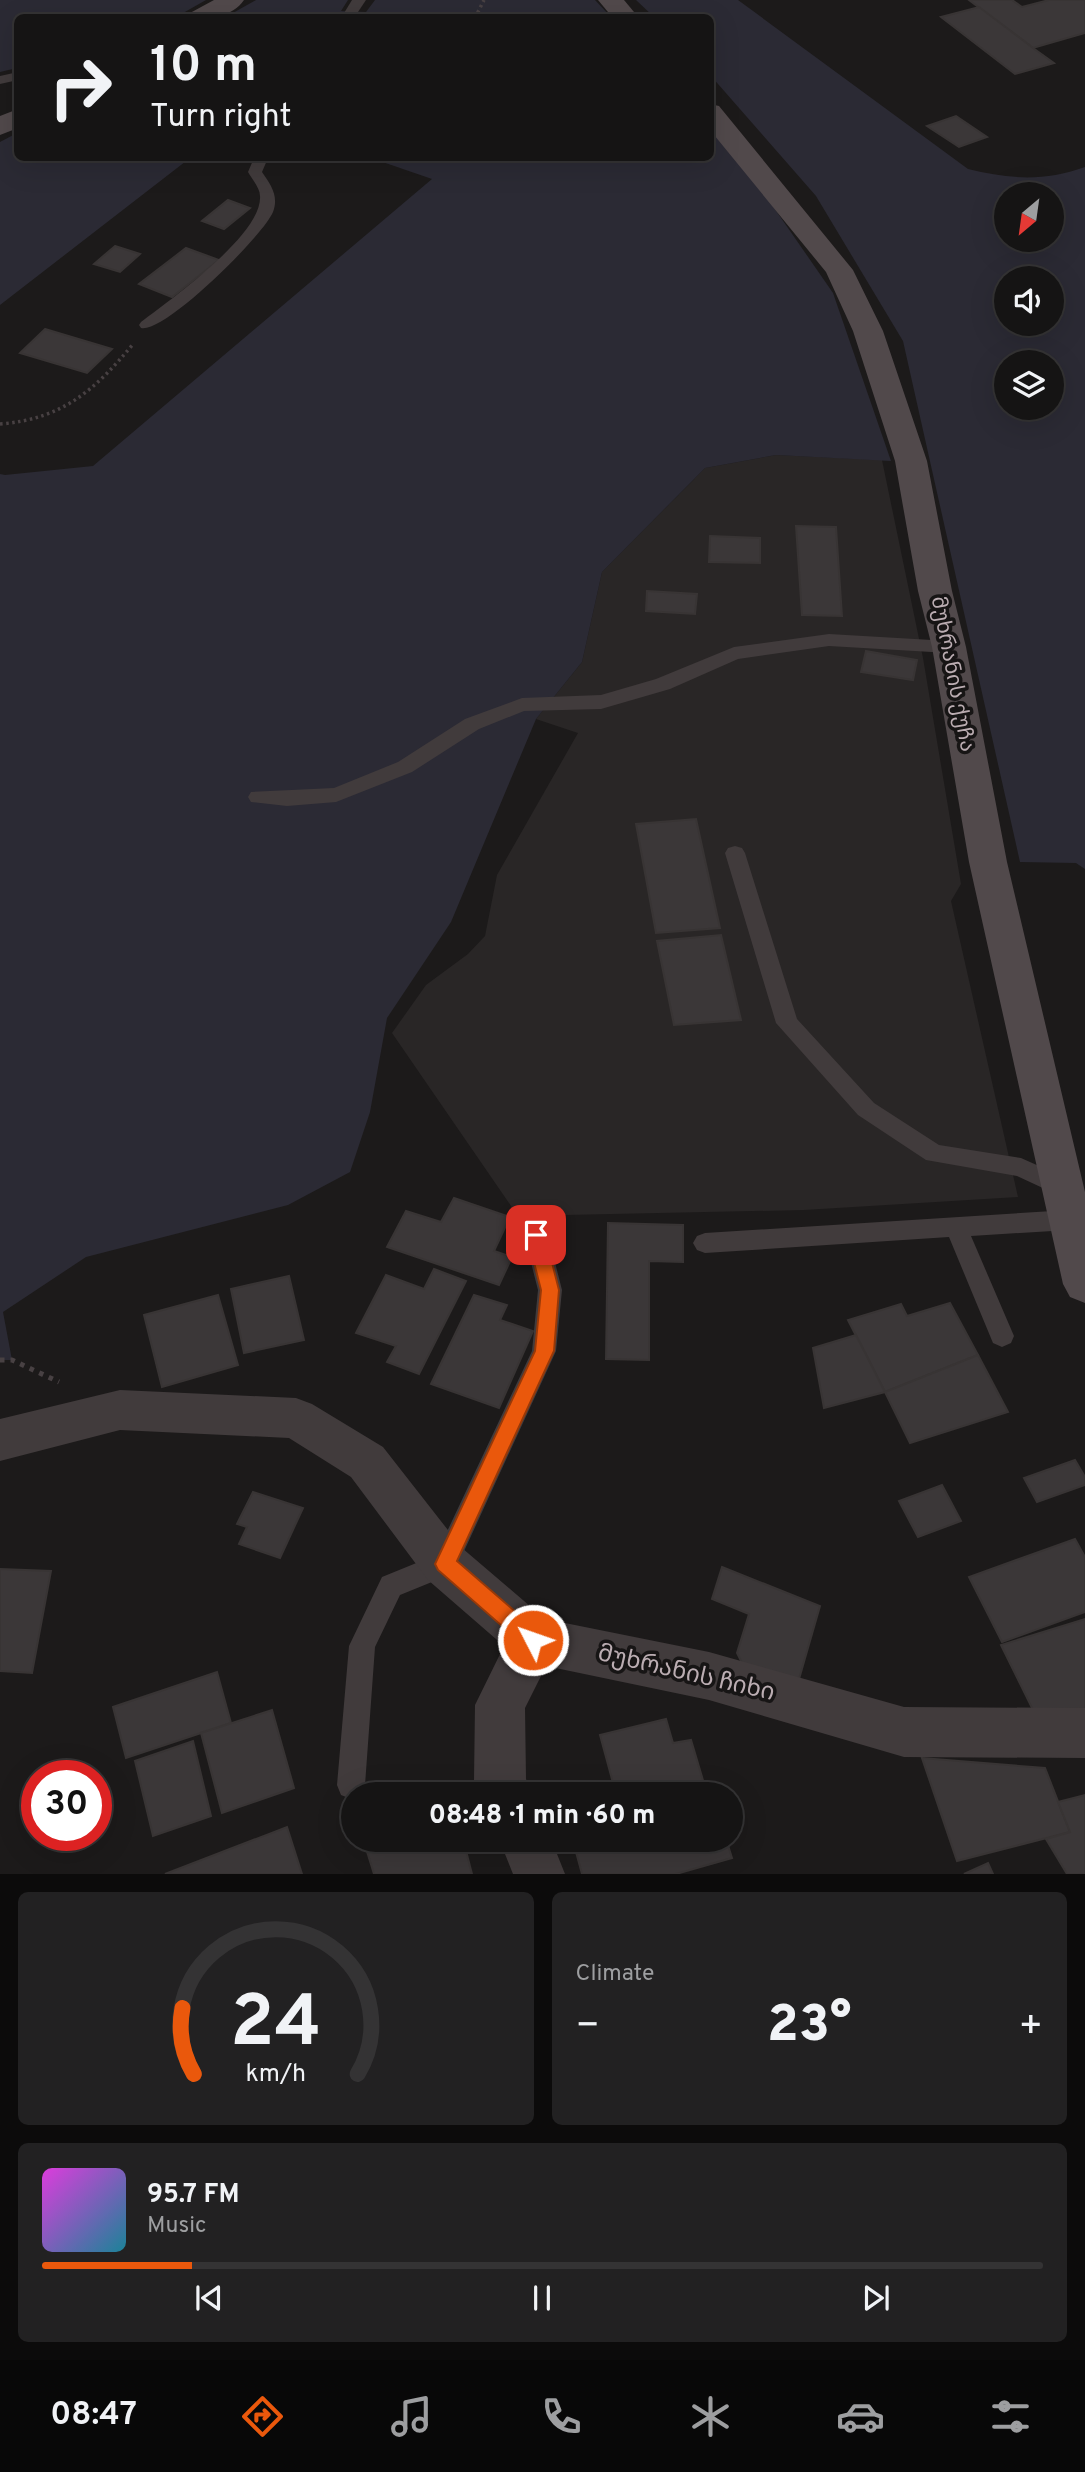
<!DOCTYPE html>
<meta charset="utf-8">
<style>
:root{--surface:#151414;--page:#222122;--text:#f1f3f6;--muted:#9d9ea0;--line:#343334;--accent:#ea580c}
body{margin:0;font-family:Overpass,"Noto Sans Georgian",sans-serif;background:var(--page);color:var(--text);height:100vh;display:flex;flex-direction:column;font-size:26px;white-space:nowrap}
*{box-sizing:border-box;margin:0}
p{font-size:23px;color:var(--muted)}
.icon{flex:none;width:38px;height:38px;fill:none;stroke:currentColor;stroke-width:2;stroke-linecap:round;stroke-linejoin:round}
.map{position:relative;height:1874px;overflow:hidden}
.drawer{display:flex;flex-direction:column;gap:18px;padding:18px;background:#0c0b0b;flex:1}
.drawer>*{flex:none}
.top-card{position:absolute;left:14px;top:14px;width:700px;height:147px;border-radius:10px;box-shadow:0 7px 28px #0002,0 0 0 2px var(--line);background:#151414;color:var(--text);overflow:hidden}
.needle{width:46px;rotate:209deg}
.controls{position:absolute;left:994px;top:182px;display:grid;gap:14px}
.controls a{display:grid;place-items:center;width:70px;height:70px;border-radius:50%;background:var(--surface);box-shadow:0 7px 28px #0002,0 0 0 2px var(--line);font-size:35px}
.speed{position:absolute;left:21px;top:1760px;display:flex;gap:14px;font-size:35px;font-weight:700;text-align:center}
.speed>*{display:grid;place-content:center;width:91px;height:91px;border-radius:50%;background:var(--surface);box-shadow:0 7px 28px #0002,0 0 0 2px var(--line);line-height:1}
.speed .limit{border:10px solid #d22;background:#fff;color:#111}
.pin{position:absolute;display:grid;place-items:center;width:60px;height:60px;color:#fff;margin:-30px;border-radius:14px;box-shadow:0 4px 10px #0006}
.me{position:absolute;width:77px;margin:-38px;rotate:311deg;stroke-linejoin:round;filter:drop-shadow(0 0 5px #0008)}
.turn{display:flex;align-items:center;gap:24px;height:147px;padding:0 21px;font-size:32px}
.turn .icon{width:91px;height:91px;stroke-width:2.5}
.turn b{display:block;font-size:49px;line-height:60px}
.big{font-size:52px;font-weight:800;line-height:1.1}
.drawer .card{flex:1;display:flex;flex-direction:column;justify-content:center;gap:10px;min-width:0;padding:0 24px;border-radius:10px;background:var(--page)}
.drawer .dial{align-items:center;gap:0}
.dial svg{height:182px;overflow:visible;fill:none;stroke:var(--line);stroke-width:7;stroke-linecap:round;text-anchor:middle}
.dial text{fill:var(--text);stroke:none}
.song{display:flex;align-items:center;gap:21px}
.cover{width:84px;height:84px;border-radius:10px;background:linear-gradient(135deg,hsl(300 70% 55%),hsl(190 70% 35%))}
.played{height:7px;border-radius:4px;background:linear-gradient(90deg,var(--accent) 15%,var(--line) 15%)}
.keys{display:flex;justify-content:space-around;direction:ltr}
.heat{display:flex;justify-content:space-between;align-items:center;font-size:38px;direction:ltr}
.drawer .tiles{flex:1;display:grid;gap:18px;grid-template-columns:1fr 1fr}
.card:last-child{grid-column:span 2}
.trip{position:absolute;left:341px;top:1782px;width:402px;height:70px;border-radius:35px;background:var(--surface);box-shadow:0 7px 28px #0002,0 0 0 2px var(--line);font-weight:800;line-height:70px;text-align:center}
.menu{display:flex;height:112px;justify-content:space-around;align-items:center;background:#080808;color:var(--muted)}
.menu .icon{width:49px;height:49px}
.menu .on{color:var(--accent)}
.menu b{font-size:32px;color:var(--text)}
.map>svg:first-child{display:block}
.built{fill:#292626}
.green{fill:#2b2a34;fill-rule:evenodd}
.building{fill:#3b3738;stroke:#383434;stroke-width:2}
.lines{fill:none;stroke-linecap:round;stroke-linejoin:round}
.path-far1{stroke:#484143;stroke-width:3.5;stroke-dasharray:2.5 3.5;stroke-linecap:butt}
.path{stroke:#484143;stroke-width:5;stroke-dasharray:4.5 6;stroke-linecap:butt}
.lane{fill:#413b3c;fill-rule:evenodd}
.street{fill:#413b3c;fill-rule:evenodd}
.secondary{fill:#51494b;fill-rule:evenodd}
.route{fill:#ea580c;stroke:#983908;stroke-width:2}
.labels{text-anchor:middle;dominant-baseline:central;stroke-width:7;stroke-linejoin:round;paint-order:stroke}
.street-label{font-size:21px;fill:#bbadb2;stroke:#171515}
.near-street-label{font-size:24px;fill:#bbadb2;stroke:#171515}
</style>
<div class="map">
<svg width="1085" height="1874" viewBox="0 0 1085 1874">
<rect width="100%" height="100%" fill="#1c1a1a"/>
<!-- built -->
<polygon class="built" points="776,455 882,460 923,658 961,884 951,901 1018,1197 804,1210 518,1216 392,1033 426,985 468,954 485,936 497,875 578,733 536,719 582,662 602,572 705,468"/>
<!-- green -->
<g class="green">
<polygon points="0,0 206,0 176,17 18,18 17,68 0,72"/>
<polygon points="256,0 348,0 341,11 366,12 375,0 595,0 611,17 224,18"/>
<path d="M636,0H738L968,169C1010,179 1043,182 1085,167V869L1076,863L1020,862L903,341L816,196L711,76L710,18L654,17ZM1006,194H1052V240H1006ZM1006,278H1052V324H1006ZM1006,362H1052V408H1006Z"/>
<polygon points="711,130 752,176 833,293 891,461 776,455 705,468 602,572 582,662 536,719 451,922 387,1018 370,1112 350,1172 288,1205 86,1257 3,1312 12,1360 0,1360 0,474 5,475 93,466 432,179 371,158 710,158"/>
<polygon points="17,133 18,158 190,158 0,305 0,142"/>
</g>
<!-- building -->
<g class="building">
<polygon points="969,0 1012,0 1022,7 1049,0 1085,0 1085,33 1033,48"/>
<polygon points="979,7 1033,48 1054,63 1015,74 941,17"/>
<polygon points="956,116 987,137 959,147 927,126"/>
<polygon points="228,200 250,208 224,229 202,221"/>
<polygon points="115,246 140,254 120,272 94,264"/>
<polygon points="186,248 219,260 172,297 139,284"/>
<polygon points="45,329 112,349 87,373 20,353"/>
<polygon points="796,526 836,527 842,616 802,615"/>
<polygon points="710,536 760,538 760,563 709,562"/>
<polygon points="647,591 697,594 695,614 646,611"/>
<polygon points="866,651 917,660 913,680 861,672"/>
<polygon points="696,819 720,928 656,933 636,824"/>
<polygon points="721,935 741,1020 674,1025 657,941"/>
<polygon points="454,1198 510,1217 494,1251 512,1257 499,1285 387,1247 406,1211 441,1222"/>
<polygon points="608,1223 683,1225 683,1262 649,1261 649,1360 606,1359"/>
<polygon points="434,1269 466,1281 419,1374 387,1362 396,1346 356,1333 386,1275 424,1289"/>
<polygon points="289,1276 304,1340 244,1353 231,1289"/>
<polygon points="218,1295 238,1365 162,1387 144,1315"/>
<polygon points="474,1295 507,1305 500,1320 533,1331 499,1408 431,1384"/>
<polygon points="950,1303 978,1355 885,1392 848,1320 901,1304 907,1316"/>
<polygon points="856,1335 885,1392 824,1408 813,1348"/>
<polygon points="978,1355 1008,1412 910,1443 885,1392"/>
<polygon points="1075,1460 1085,1477 1085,1485 1037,1502 1024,1478"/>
<polygon points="942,1485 961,1521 918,1537 899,1501"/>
<polygon points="253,1492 303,1508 280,1558 239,1544 247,1527 237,1524"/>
<polygon points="1075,1539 1085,1557 1085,1612 1002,1642 969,1577"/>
<polygon points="722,1567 820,1606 797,1686 746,1671 737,1653 749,1614 712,1599"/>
<polygon points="0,1569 51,1571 32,1673 0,1671"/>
<polygon points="1085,1619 1085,1714 1036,1716 1001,1645"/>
<polygon points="217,1672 231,1723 126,1758 113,1707"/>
<polygon points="272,1710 294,1788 222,1813 201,1733"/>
<polygon points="666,1719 673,1743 691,1740 705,1787 677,1794 616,1794 600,1735"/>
<polygon points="193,1741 211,1816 153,1836 135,1761"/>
<polygon points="922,1758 1045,1768 1070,1832 957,1861"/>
<polygon points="1085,1795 1085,1874 1067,1874 1046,1839 1070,1832 1058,1802"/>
<polygon points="287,1827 302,1874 165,1874"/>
<polygon points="374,1839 463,1839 472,1874 374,1874 364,1842"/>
<polygon points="580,1839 726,1839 732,1858 676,1874 582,1874 573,1841"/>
<polygon points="988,1863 993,1874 964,1874"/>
</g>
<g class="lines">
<!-- path-far1 -->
<g class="path-far1">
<polyline points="475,18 484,0"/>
<path d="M0,424C63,419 95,390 134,343"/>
</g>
<!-- path -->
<polyline class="path" points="0,1360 12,1360 59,1382"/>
<!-- lane -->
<g class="lane">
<polygon points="352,0 366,0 354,18 341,18"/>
<polygon points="18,72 18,80 0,84 0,76"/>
<path d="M254,158H268L262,172C271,185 279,196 273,212C263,236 164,334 141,328L139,325L141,322C170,300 263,234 260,196C260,188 252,179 248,172Z"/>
<polygon points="829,634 949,641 956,643 958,647 956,651 949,653 829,646 738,659 670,689 601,709 524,711 479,729 412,772 336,802 287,806 251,802 248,797 251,792 334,788 398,762 465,719 522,698 601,695 656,679 734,647"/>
<polygon points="735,846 742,848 745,853 797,1019 874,1103 939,1145 1021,1158 1068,1179 1072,1186 1068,1193 1060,1196 1017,1176 926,1160 858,1115 776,1023 725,853 728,848"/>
<polygon points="1069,1210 1077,1213 1081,1220 1077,1227 1069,1230 971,1236 1014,1336 1011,1343 1002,1347 993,1343 949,1237 705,1253 697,1250 693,1243 697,1236 705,1233"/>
<polygon points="536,1225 544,1228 548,1235 562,1290 556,1351 454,1573 400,1595 375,1647 365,1785 361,1794 354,1794 351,1799 341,1795 337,1785 349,1646 382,1577 436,1555 532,1351 538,1290 524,1235 528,1228"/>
</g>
<!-- street -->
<g class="street">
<polygon points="120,1390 296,1398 312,1404 383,1447 462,1548 545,1619 709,1652 904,1707 1085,1708 1085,1758 904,1757 709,1700 546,1666 525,1708 526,1779 532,1794 480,1794 474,1781 475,1705 504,1646 428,1580 351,1477 289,1438 120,1430 0,1461 0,1419"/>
<polygon points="499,1839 551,1839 565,1874 513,1874"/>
</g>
<!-- secondary -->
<g class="secondary">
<path d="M214,0H244C231,19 207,18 187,18L190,13Z"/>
<polygon points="598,0 624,0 639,18 613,18"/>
<polygon points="710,104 719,106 853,270 883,331 927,461 952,591 966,647 1007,862 1085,1192 1085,1303 1070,1297 1063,1284 969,862 932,647 918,591 895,461 853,331 826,272 710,130"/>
<polygon points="18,109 18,128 0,135 0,116"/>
</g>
</g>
<!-- route -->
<polygon class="route" points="536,1227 542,1229 545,1235 559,1290 554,1351 457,1561 540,1633 543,1640 540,1647 533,1650 526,1647 438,1570 435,1564 535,1351 541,1290 527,1235 529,1229"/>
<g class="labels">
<!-- street labels -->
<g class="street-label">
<text transform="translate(952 674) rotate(79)">მუხრანის ქუჩა</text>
</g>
<!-- near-street labels -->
<g class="near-street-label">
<text transform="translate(686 1674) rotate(13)">მუხრანის ჩიხი</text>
</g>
</g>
</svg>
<div class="controls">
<a><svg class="needle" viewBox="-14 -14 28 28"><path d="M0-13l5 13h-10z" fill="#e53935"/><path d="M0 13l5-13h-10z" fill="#9d9ea0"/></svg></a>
<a><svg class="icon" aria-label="sound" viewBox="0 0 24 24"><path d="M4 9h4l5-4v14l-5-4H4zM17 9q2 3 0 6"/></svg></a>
<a><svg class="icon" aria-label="layers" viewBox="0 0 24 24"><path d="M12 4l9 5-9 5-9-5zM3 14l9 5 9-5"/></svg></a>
</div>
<div class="speed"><div class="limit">30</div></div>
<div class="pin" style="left:536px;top:1235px;background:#d93025"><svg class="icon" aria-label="arrive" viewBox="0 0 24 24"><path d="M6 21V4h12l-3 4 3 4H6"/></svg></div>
<svg class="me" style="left:533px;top:1640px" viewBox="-20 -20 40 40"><circle r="17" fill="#ea580c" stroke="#fff" stroke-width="3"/><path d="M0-11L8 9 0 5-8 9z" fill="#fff"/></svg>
<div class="trip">08:48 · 1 min · 60 m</div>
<div class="top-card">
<div class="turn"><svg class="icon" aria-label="right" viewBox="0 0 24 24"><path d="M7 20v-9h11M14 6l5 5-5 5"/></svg><div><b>10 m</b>Turn right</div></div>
</div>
</div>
<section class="drawer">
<div class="tiles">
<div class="card dial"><svg viewBox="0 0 100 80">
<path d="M14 69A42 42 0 1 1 86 69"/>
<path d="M14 69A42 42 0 0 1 9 40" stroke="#ea580c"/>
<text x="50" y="56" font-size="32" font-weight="700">24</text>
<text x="50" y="72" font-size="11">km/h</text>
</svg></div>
<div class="card"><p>Climate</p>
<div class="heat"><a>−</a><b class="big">23°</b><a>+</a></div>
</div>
<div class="card">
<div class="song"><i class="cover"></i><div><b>95.7 FM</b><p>Music</p></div></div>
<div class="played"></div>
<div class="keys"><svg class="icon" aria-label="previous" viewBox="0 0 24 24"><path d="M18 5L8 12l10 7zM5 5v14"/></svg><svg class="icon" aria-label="pause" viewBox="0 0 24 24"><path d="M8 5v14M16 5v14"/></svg><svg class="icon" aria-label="next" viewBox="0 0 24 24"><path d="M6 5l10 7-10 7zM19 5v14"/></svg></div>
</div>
</div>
</section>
<nav class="menu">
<b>08:47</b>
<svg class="icon on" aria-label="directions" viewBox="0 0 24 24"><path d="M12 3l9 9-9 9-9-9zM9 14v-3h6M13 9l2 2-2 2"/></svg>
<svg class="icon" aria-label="music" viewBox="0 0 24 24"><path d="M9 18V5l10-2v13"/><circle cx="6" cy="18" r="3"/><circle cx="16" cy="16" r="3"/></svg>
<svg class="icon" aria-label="phone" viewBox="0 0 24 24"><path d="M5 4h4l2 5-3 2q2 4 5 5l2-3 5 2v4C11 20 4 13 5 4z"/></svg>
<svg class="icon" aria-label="climate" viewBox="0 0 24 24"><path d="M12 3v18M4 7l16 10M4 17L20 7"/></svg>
<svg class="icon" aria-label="car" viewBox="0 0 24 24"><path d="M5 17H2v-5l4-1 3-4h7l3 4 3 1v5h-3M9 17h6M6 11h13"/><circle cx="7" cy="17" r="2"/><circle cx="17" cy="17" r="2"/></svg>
<svg class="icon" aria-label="filters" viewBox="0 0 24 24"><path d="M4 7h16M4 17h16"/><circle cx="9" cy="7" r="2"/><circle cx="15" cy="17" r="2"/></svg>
</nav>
